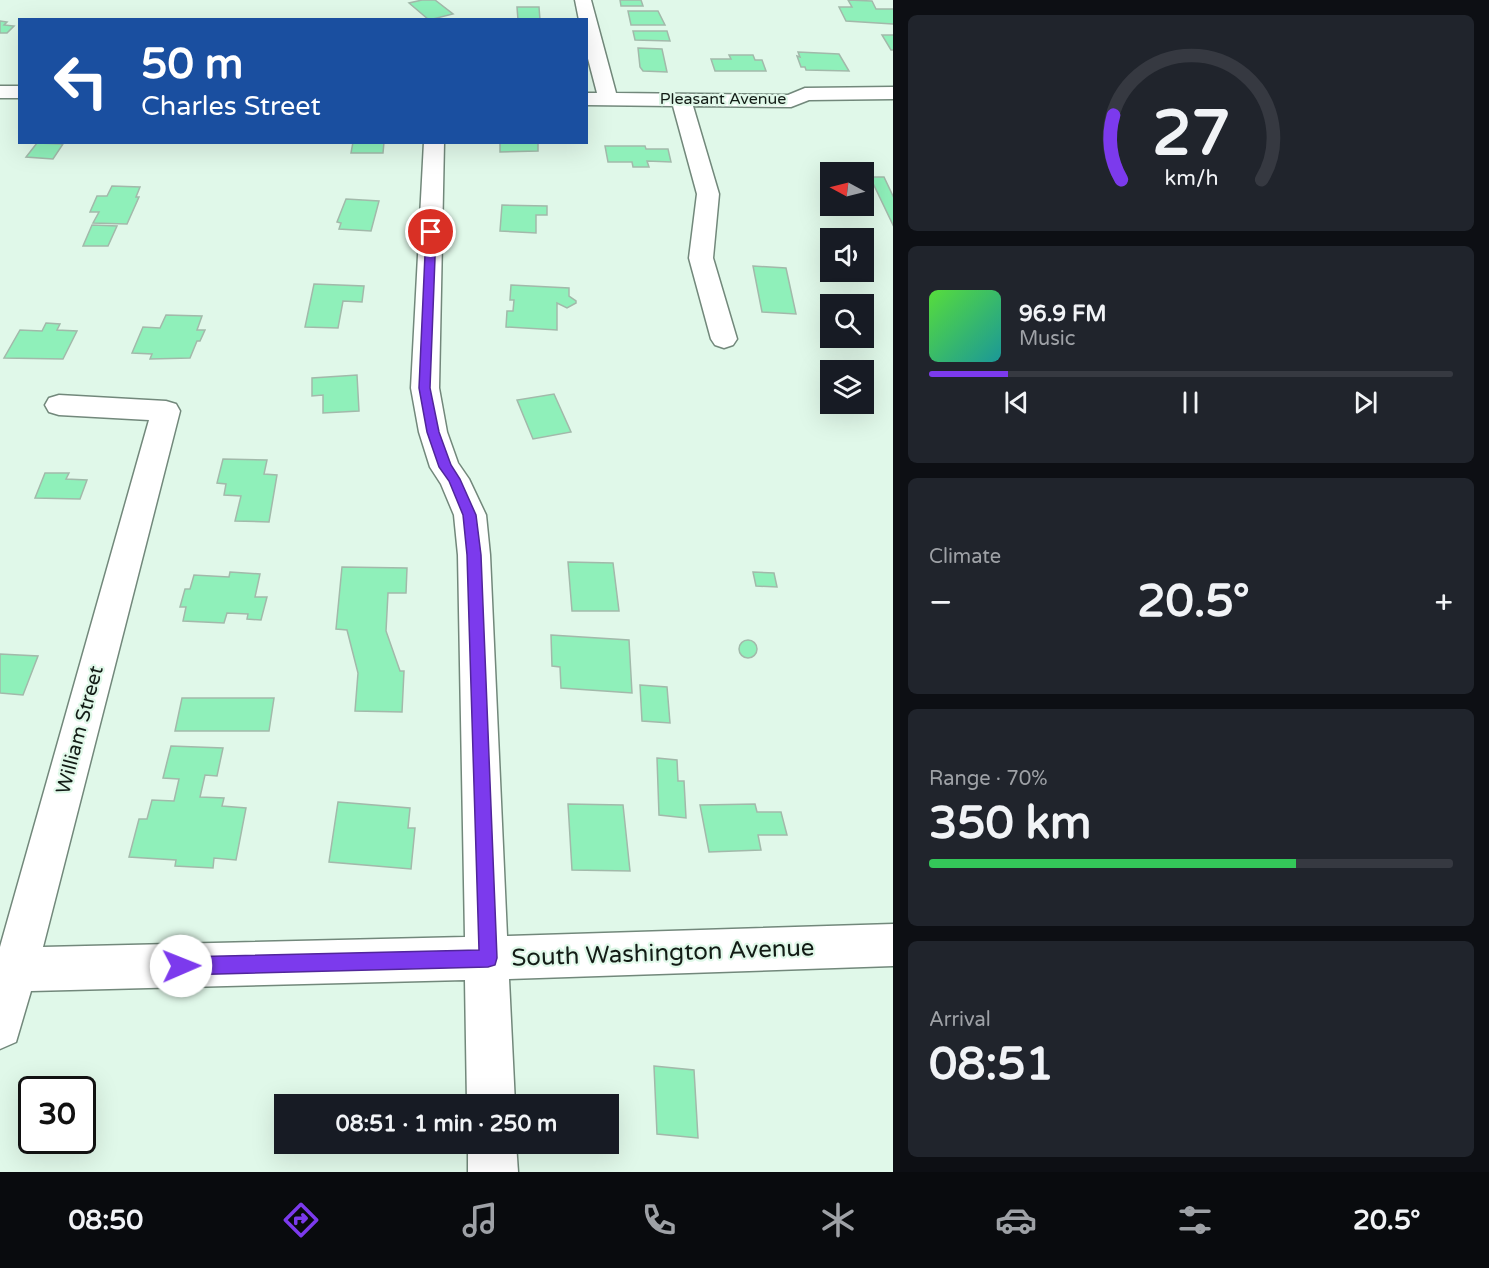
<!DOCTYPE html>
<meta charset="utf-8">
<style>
:root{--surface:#171b24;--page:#20242c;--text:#f1f3f6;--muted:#9ea1a6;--line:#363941;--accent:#7c3aed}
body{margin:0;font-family:"Varela Round",sans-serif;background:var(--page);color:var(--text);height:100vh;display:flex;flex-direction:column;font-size:22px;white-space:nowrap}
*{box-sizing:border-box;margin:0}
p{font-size:20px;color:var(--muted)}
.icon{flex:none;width:33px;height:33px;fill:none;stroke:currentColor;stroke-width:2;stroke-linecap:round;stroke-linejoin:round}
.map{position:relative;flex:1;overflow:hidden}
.drawer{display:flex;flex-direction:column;gap:15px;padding:15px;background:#0d0f14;width:596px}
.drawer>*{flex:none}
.hud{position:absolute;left:18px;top:18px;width:570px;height:126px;border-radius:0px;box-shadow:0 6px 24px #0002;background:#1a4fa0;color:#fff;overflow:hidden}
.needle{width:39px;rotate:277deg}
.tools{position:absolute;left:820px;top:162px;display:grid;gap:12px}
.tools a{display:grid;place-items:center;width:54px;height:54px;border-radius:0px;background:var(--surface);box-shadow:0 6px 24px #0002;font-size:30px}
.speed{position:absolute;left:18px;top:1076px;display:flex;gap:12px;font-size:30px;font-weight:700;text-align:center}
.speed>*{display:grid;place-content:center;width:78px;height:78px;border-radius:50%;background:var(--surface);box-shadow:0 6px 24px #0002;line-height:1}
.speed .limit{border:3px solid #111;border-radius:9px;background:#fff;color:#111}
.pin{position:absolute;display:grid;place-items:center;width:51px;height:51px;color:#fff;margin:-26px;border:3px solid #fff;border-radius:50%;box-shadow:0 2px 6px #0007}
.me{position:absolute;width:66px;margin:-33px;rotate:89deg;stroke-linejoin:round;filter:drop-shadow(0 0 4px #0008)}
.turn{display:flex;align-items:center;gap:21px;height:126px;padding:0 24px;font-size:27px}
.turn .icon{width:78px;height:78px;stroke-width:2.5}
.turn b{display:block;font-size:42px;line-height:51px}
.big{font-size:45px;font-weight:800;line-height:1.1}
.drawer .tile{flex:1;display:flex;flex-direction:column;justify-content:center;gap:9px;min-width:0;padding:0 21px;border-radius:9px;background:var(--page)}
.drawer .dial{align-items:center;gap:0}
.dial svg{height:156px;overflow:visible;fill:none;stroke:var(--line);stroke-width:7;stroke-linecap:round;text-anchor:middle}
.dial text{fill:var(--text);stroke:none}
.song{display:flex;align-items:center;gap:18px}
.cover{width:72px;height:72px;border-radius:9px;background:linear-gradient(135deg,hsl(110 70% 55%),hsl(180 70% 35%))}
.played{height:6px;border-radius:3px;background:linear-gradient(90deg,var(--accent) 15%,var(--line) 15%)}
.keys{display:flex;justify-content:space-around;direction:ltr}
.heat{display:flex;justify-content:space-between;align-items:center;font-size:33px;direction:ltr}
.charge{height:9px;border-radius:4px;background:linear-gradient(90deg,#34c759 70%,var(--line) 0)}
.trip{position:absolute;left:274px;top:1094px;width:345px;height:60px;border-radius:0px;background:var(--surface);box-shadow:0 6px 24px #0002;font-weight:800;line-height:60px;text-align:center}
.dock{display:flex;height:96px;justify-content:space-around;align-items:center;background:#090b0e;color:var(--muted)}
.dock .icon{width:42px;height:42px}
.dock .on{color:var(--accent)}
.dock b{font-size:27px;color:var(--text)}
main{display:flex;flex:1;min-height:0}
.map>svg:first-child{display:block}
.building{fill:#8ff0ba;stroke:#a2b9aa;stroke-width:1.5}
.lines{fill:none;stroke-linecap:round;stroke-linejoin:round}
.minor-casing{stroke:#72887b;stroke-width:3}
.minor{fill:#fff;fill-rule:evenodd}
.route{fill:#7c3aed;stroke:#51269a;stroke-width:1.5}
.labels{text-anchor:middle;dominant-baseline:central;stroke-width:4.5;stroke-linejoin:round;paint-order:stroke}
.far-street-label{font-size:16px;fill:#131c16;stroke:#e0f8e9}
.street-label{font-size:20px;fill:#131c16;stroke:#e0f8e9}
.near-street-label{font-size:24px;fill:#131c16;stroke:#e0f8e9}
</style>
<main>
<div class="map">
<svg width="894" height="1172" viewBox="0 0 894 1172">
<rect width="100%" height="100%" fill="#e0f8e9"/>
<!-- building -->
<g class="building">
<polygon points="422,0 435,0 453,14 429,20 409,3"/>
<polygon points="620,0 641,0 643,6 621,6"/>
<polygon points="848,0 872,1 876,9 894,9 894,24 846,21 839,7 852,7"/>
<polygon points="517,7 539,7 540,20 518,20"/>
<polygon points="628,11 658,11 665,25 631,25"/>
<polygon points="0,21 7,22 4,25 14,26 7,33 0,33"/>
<polygon points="633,31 667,31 670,41 635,40"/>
<polygon points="882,35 894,35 894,50 891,50"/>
<polygon points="638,48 662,49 667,72 643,71 640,67"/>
<polygon points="798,52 839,54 849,71 806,70 805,67 801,67 797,56 800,57"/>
<polygon points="729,55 753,55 755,60 762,60 766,71 715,71 711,59 731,59"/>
<polygon points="353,142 384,142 383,153 351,153"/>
<polygon points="500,142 538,142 538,151 500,152"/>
<polygon points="37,143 63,144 53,159 26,157"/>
<polygon points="605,146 645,146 646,149 668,149 671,162 647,161 649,167 633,167 632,162 608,162"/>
<polygon points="870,177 884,177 894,198 894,227"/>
<polygon points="112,186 140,187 136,197 139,197 127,224 93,223 99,212 90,212 97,196 107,196"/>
<polygon points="346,199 379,201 371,231 339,229 341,223 337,222"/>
<polygon points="502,205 547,206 547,215 536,215 536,233 500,231"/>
<polygon points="92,225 117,226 108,246 83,246"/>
<polygon points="753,266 786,268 796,314 762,312"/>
<polygon points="314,284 364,286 362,302 343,301 338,328 305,327"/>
<polygon points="511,285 569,288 569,296 576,301 576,303 567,308 557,303 557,330 506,327 507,311 513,311 514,300 510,300"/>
<polygon points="166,315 202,316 197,330 205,330 200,341 197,341 190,358 150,359 152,354 132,353 143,327 160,328"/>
<polygon points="46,323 60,324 57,330 77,331 63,359 4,358 20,330 42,331"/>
<polygon points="357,375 359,411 323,413 323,395 312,396 312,378"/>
<polygon points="554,394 571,432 533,439 517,400"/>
<polygon points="223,459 267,460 264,474 277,475 269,522 235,521 241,496 224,495 226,484 217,483"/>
<polygon points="45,473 69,473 66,479 87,480 80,499 35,498"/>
<polygon points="568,562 613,563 619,611 572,611"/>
<polygon points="342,567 407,568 406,593 388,593 386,631 400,671 404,671 402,712 355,711 358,673 347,630 336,629"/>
<polygon points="230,572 260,574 255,597 267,597 261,620 247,619 248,614 227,613 224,623 183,621 186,607 180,607 185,589 190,589 194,575 229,577"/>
<polygon points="753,572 774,573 777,587 756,586"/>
<polygon points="551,635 629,640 632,693 561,688 560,667 552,666"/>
<circle cx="748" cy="649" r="9"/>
<polygon points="0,654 38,656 23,695 0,693"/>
<polygon points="640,685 667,687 670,723 642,721"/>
<polygon points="182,698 274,698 269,731 175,731"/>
<polygon points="171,746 223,748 217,776 205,775 200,797 224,798 222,806 246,808 236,860 214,858 213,868 175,866 176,860 129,857 139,819 147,819 152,800 174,801 179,779 163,778"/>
<polygon points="657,758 677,760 678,781 684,781 686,818 659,815"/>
<polygon points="338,802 410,808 408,828 415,828 411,869 329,862"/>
<polygon points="568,804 623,805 630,871 572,870"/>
<polygon points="755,804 757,812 781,812 787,835 758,835 761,850 709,852 700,805"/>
<polygon points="654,1066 694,1070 698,1138 657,1134"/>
</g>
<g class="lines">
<defs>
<g id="minor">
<polygon points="575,0 591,0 616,93 788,95 805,88 894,87 894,99 809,100 791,107 693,106 719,194 713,258 737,339 733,345 724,348 715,345 711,339 689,258 697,194 673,106 586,105 586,93 597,93 586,51 586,20 579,20"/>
<rect x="0" y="86" width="20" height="12"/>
<polygon points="424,142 444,142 439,388 447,432 458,463 469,479 486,515 490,555 507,936 894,924 894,966 509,979 515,1104 467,1104 465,980 31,991 16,1042 0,1049 0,947 149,420 59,415 49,412 45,405 49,398 59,395 166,401 176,404 180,411 43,947 465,937 458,555 454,515 441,484 430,467 419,432 411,388"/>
<polygon points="468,1143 516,1143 518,1172 468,1172"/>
</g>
</defs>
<!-- minor casing -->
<use href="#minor" class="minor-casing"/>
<!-- minor -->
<use href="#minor" class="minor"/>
</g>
<!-- route -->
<polygon class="route" points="431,229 436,232 430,388 439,432 451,465 460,479 476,515 481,555 497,958 495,965 488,967 181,975 175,972 172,966 175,959 181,957 479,950 467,555 463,515 449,481 439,467 427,432 419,388 426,232"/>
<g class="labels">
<!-- far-street labels -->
<g class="far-street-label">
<text x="723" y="99">Pleasant Avenue</text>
</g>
<!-- street labels -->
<g class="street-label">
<text transform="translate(80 730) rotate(-75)">William Street</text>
</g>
<!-- near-street labels -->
<g class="near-street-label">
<text transform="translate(663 953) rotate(-2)">South Washington Avenue</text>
</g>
</g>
</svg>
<div class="tools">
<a><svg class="needle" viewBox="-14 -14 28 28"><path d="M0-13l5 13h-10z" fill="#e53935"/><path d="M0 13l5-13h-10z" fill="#9ea1a6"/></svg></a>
<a><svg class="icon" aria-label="sound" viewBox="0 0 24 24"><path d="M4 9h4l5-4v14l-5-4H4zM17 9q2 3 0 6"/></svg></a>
<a><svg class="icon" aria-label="search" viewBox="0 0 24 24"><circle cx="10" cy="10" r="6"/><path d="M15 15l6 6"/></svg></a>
<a><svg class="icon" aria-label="layers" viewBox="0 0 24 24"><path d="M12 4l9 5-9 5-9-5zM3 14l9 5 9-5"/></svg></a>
</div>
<div class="speed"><div class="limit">30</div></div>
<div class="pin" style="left:431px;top:232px;background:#d93025"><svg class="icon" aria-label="arrive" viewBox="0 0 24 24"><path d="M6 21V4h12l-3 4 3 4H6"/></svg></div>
<svg class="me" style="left:181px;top:966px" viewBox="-20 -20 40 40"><circle r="19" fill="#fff"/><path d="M0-13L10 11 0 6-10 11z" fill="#7c3aed"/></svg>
<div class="trip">08:51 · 1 min · 250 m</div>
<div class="hud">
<div class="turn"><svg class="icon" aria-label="left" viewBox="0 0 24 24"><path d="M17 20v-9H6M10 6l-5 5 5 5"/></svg><div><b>50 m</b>Charles Street</div></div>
</div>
</div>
<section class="drawer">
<div class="tile dial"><svg viewBox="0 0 100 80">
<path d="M14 69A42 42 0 1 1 86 69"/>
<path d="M14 69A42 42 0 0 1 10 36" stroke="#7c3aed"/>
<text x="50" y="56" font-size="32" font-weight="700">27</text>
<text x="50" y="72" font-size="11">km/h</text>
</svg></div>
<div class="tile">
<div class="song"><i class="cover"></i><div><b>96.9 FM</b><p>Music</p></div></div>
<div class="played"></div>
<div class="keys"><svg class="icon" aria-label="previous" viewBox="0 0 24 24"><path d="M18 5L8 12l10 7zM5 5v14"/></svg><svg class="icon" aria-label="pause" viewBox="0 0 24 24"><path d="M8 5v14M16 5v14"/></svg><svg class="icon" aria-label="next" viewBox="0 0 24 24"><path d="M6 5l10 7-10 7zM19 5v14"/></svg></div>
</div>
<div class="tile"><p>Climate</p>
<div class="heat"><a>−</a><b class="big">20.5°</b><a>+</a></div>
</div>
<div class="tile"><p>Range · 70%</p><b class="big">350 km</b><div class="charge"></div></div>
<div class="tile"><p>Arrival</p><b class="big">08:51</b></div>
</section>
</main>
<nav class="dock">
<b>08:50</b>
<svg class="icon on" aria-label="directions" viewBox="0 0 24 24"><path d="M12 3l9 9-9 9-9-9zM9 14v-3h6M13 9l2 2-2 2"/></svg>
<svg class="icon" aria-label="music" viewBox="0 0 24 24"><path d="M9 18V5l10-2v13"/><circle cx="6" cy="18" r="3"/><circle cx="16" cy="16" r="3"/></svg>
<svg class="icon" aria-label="phone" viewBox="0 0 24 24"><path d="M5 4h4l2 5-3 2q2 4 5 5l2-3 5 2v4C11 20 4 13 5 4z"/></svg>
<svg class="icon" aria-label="climate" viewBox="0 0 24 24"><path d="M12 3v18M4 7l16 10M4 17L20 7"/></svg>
<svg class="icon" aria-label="car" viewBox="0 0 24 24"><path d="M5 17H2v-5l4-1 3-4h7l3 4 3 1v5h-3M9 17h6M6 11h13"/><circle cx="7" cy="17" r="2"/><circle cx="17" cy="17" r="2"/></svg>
<svg class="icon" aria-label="filters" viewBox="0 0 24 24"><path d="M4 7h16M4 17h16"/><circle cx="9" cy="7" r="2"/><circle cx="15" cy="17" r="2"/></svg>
<b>20.5°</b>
</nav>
